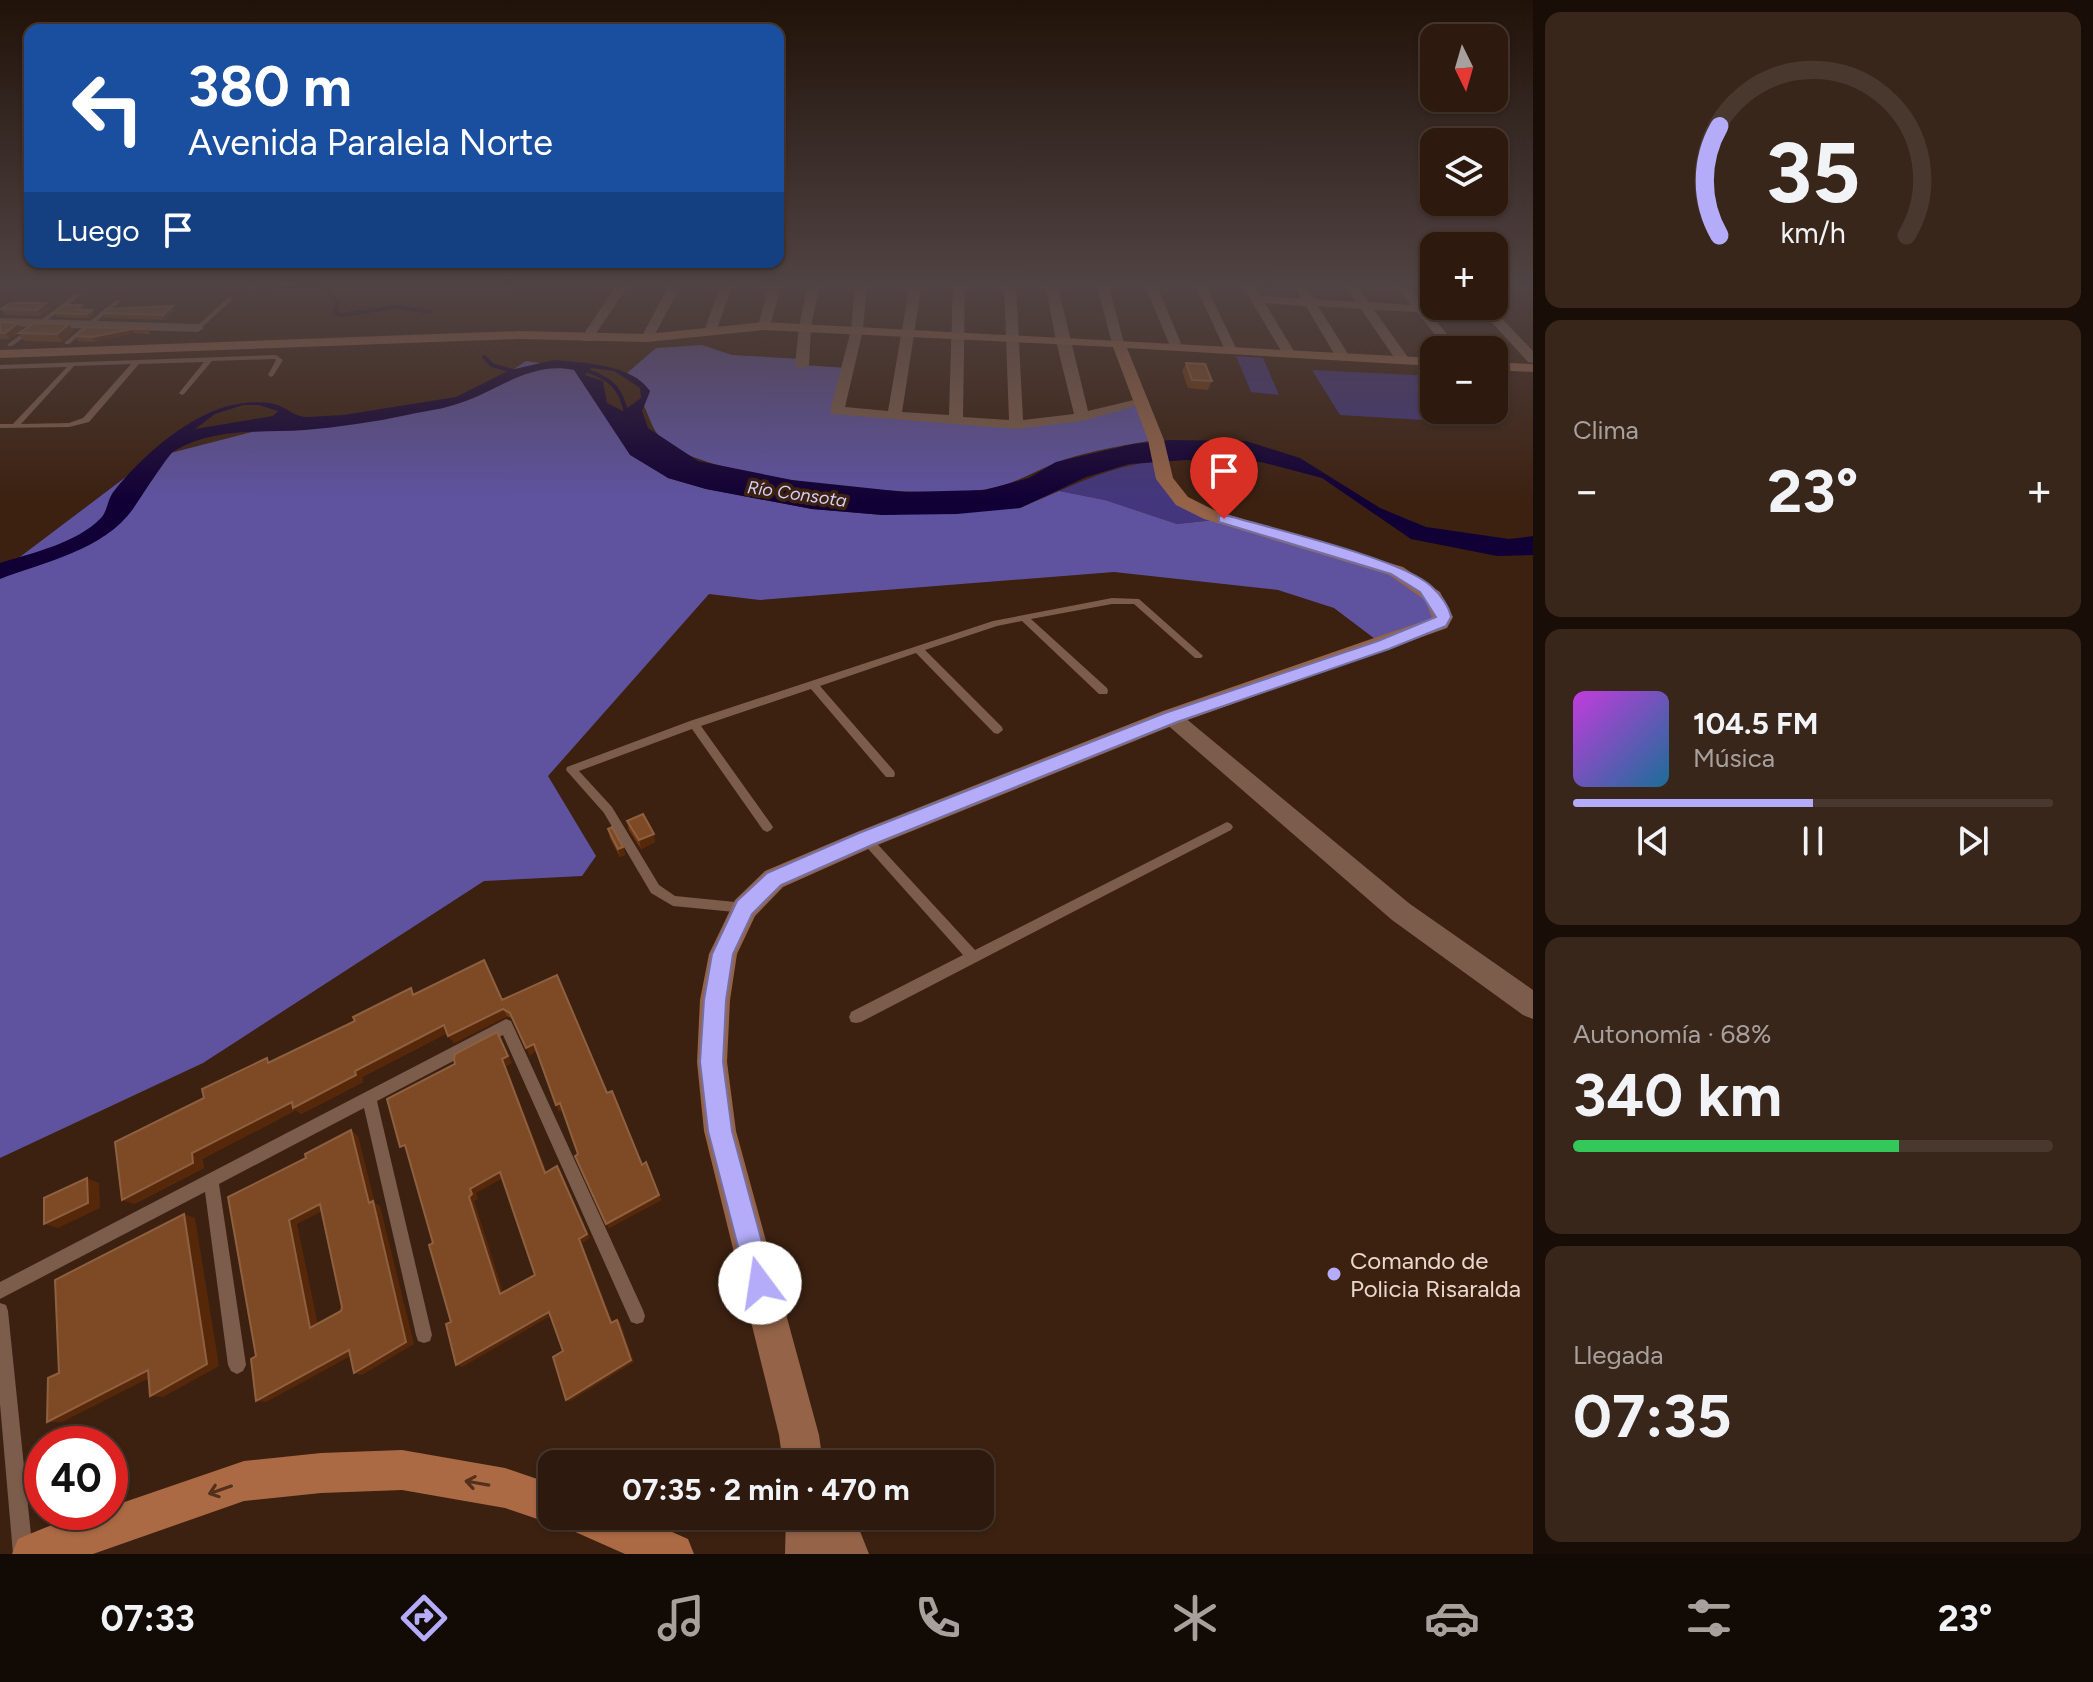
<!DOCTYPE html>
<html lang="es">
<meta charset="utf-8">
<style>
:root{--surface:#2d190d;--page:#39261b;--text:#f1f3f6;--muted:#a7a09d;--line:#48382e;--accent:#b4acf9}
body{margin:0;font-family:Figtree,sans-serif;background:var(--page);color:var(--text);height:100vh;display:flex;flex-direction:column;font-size:30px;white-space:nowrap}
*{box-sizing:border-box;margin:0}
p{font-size:26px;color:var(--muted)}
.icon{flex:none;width:44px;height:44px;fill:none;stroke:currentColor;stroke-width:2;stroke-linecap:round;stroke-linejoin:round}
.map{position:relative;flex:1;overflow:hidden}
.panel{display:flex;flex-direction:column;gap:12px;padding:12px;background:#190e07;width:560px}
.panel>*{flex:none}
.top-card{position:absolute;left:24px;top:24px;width:760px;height:244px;border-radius:16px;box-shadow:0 2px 6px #0004,0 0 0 2px var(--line);background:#1a4fa0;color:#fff;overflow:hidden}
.needle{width:52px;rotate:175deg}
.controls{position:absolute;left:1420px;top:24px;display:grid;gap:16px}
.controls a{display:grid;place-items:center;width:88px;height:88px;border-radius:16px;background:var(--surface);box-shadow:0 2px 6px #0004,0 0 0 2px var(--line);font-size:40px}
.speed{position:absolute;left:24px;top:1426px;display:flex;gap:16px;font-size:40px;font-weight:700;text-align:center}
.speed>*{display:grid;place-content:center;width:104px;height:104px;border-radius:50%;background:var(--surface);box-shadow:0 2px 6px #0004,0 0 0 2px var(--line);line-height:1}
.speed .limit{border:12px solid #d22;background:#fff;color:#111}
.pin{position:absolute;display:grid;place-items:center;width:68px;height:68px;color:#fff;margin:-82px -34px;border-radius:50% 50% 50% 0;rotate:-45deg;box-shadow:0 0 8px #0007}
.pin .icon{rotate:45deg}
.me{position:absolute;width:88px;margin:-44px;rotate:346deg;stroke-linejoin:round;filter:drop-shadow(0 0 6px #0008)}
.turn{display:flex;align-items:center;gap:28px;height:168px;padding:0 32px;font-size:36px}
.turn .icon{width:104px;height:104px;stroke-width:2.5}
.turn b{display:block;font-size:56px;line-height:68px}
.then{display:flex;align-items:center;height:76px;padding:0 32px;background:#0003;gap:16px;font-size:30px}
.big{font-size:60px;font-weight:700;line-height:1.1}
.panel .widget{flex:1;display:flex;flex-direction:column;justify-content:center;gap:12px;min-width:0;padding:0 28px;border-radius:16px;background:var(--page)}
.panel .dial{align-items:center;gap:0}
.dial svg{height:208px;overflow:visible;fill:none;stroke:var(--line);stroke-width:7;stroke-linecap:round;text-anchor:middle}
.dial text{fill:var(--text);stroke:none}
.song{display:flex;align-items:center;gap:24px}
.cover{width:96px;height:96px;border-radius:12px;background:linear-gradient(135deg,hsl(290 70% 55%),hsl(200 70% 35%))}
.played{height:8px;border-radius:4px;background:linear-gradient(90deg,var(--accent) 50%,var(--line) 50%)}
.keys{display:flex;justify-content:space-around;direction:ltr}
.heat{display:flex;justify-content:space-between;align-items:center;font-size:44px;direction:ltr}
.charge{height:12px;border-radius:6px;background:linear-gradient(90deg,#34c759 68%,var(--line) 0)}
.trip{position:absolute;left:538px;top:1450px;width:456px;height:80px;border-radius:16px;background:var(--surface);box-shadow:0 2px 6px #0004,0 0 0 2px var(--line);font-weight:700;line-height:80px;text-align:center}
.tab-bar{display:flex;height:128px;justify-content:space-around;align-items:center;background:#120a05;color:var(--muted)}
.tab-bar .icon{width:56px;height:56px}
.tab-bar .on{color:var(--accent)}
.tab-bar b{font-size:36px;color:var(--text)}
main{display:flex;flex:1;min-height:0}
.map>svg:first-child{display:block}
.green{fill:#43367c}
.forest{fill:#5f53a0}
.water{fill:#110035;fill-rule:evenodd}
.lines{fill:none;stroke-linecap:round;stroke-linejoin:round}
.stream{stroke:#110035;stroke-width:4}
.lane{fill:#7c5c4b;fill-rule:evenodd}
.street{fill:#7c5c4b;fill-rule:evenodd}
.secondary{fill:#946348;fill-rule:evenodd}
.primary{fill:#ac6a44;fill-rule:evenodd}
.wall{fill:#703911}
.shaded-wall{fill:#562809}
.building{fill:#7d4a25;stroke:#8e6040;stroke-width:2;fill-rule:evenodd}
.oneway{stroke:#52301b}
.route{fill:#b4acf9;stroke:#7570a2;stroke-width:2}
.poi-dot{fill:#b4acf9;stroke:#3c2111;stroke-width:3}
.labels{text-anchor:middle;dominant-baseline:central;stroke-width:7;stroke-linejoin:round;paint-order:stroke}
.far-water-label{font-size:18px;font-style:italic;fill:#d2cffb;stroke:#3c2111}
.near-poi-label{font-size:24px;fill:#ead7cd;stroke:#3c2111;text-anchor:start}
</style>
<main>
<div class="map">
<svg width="1533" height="1554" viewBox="0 0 1533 1554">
<rect width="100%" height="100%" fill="#3c2111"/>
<!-- green -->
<g class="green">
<polygon points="1236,356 1263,358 1279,395 1251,392"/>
<polygon points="1312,370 1434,376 1434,410 1479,410 1490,424 1340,415"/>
<path d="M1160,461L1182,501L1224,519L1177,524L1105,500L1059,491C1093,476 1123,464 1160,461Z"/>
</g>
<!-- forest -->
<g class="forest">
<path d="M702,345L732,355L801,359L802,365L848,368L837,410L1016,425L1142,402L1156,440C1128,444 1080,453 1055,463C1032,473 1012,485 987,489C929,500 700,481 661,438C653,431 649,416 644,406L650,391L627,373L656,348Z"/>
<polygon points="526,361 575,368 668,478 706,489 812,509 883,515 1020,508 1059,491 1105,500 1177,524 1224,519 1396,571 1443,617 1383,645 1334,608 1278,590 1114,572 760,600 709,594 548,776 596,856 582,876 484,881 203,1063 0,1158 0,572 151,458 295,421 468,400"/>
</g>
<!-- water -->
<path class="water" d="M554,360C584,363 632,364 650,391L642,411L648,428L698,461L792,480L905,492L985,490L1029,478L1056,462L1133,444L1170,440L1246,441L1300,458L1380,508L1426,527L1509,539L1533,536V555L1497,556L1411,539L1322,478L1261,462L1186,460L1129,464L1086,477L1020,508L957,514L883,515L812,509L706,489L668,478L630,455L574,370C531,361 499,390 460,403C444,409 425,411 407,415C374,422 339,427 305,430C260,433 215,427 174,451C167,456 140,499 133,509C104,550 44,562 0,579V563C32,553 77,543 101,518C108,510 107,500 114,491C142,456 192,411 238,404C250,402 268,401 280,406C292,411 295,417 308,417L343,415L456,397L510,370ZM591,368L614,371L640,388L641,398L623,411L607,403L603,381L585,375ZM243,405H259L278,411L273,416L195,429L215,414Z"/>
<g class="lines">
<!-- stream -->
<g class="stream">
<polyline points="143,283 196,283"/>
<polyline points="247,283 264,287 318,284 338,302 335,312 341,315 397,307 429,312"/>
<polyline points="484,357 492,365 516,372"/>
<path d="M581,368C611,380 620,384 627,416"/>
</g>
<!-- lane -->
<g class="lane">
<polygon points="76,294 81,295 12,346 8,346 8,344"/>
<polygon points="229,297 234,298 200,329 196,329 196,327"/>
<polygon points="116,300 121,301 69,344 65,344 65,342"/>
<path d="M276,355L283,360L273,376L271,377L268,375L276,360L275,359L212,361L184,394L182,395L179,393L204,362L139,364L89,422L69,427L0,428V424H13L67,367L0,369V365ZM131,364L83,418L69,423L21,424L74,366Z"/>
<polygon points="1112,598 1139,599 1201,654 1203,656 1201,658 1195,658 1134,604 1112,604 1031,619 1107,688 1108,691 1107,694 1099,694 1022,621 997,626 925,650 1002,727 1003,730 998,734 994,733 916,653 820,686 894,771 895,774 894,777 886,777 811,689 701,726 771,824 773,827 771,830 767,832 763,830 692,729 579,771 612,807 659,885 675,896 745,903 749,904 751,908 749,912 745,913 673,906 651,893 604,813 566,770 567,767 690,721 993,621"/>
<polygon points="1227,822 1231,824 1233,827 1231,830 861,1022 856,1023 851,1022 849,1017 851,1012 963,955 862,842 860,839 862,836 866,834 870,836 975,950"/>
<polygon points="506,1019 511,1021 643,1310 645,1316 643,1322 637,1324 631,1322 503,1035 377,1101 432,1335 430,1341 424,1343 418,1341 416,1335 364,1108 219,1184 246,1365 243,1371 237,1374 231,1371 228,1365 205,1192 0,1299 0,1282"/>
<polygon points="0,1303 6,1305 8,1311 33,1554 13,1554 0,1404"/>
</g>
<!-- street -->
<g class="street">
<polygon points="618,283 630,283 591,341 583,341 581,338"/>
<polygon points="670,283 682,283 653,338 643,341 641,338"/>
<polygon points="721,283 733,283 716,332 706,335 704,332"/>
<polygon points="770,283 782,283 770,326 764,330 758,326"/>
<polygon points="808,283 820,283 811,327 809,365 802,369 795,365 799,327"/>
<polygon points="855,283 867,283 863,330 845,407 888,411 910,283 922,283 902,412 949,415 953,283 965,283 963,417 1009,420 1004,283 1016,283 1023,420 1074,414 1056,341 1045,283 1057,283 1088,411 1142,398 1149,402 1082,421 1016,429 832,414 830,411 851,330"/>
<polygon points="1096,283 1108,283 1124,343 1123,346 1112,343"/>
<polygon points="1144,283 1156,283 1182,346 1181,349 1170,346"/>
<polygon points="1194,283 1205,284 1237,350 1236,353 1225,350"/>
<polygon points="1241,283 1253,283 1261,296 1301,298 1292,283 1304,283 1314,299 1356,302 1343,283 1355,283 1369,302 1411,305 1393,283 1405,283 1460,350 1447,350 1417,312 1374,310 1410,360 1398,363 1361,309 1318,306 1350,357 1343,361 1336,357 1306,306 1265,303 1295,353 1284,356"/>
<polygon points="1477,306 1490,306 1533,351 1533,363 1528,362"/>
<polygon points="0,318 198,324 204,328 198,332 0,326"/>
<polygon points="1171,709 1178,712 1410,904 1533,990 1533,1019 1523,1015 1392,920 1164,722 1161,717 1164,712"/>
</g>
<!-- secondary -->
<g class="secondary">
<polygon points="764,322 1434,358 1434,366 1127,348 1164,440 1173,478 1188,497 1216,511 1403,567 1440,592 1453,617 1447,628 1179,723 875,846 783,887 755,916 737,954 730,1000 727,1062 736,1131 819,1435 823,1464 783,1464 779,1435 704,1131 697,1062 700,1000 709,954 735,900 765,871 857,832 1163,711 1432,618 1425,600 1389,575 1204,519 1176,505 1156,479 1148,440 1113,347 764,330 647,342 519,339 0,358 0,350 519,331 647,334"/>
<polygon points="1494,362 1533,364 1533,372 1494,370"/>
<polygon points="786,1516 854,1516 869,1554 785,1554"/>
</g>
<!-- primary -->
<path class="primary" d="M402,1450L505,1468L552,1484V1516H636L688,1539L694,1554H625L573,1531L567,1516L552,1524L505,1508L402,1490L321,1493L244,1501L93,1554H12L18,1539C46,1527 79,1512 110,1512V1507L244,1461L321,1453Z"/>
</g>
<!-- wall -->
<g class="wall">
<polygon points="46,303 50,309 41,316 5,315 1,309"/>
<polygon points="82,305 84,310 94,314 90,318 57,317 54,313"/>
<polygon points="173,306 176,311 166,320 105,318 102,313"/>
<polygon points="0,322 22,330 9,339 0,339"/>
<polygon points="69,324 73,331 62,342 24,341 19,333"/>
<polygon points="86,327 147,329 150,334 134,333 95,342 78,341 75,336"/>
<polygon points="1186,363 1212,381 1208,390 1188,388 1182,371"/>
<polygon points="627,821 655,842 641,849 629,830"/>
<polygon points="608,829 623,847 625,855 620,857 610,838"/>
<polygon points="484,960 502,999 608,1093 642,1165 646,1162 661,1200 609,1228 578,1154 562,1110 559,1111 536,1051 530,1055 513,1019 507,1016 454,1043 447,1033 362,1077 363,1082 301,1114 296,1110 202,1159 204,1168 134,1204 204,1098 271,1062 415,994"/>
</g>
<!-- shaded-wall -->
<g class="shaded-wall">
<polygon points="46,303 50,309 41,316 37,310"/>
<polygon points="173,306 176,311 166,320 163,315"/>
<polygon points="92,310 94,314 90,318 87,314"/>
<polygon points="18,323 22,330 9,339 5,333"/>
<polygon points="69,324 73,331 62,342 57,334"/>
<polygon points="132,329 134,333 95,342 92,337"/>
<polygon points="654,834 655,842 641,849 639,840"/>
<polygon points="623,847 625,855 620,857 618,849"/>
<polygon points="503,1009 507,1016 454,1043 448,1036"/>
<polygon points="444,1025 449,1032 362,1077 363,1082 301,1114 296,1110 202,1159 204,1168 134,1204 122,1200 192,1153"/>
<polygon points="497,1032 512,1063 506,1066 549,1178 545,1173 502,1059"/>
<polygon points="534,1044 537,1051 530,1055 526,1048"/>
<polygon points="560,1103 563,1109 559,1111 556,1105"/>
<polygon points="351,1130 358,1136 375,1203 380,1206 414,1344 362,1375 354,1373 369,1203"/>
<polygon points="557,1166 561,1172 590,1238 582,1243 614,1326 611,1323 579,1239"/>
<polygon points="500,1172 505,1177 476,1193 478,1199 474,1201 505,1298 500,1294 469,1197 470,1189"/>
<polygon points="87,1178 99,1183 100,1208 58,1228 44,1224"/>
<polygon points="659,1195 661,1200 609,1228 606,1224"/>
<polygon points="320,1204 328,1208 297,1224 319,1330 310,1328 289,1220"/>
<polygon points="184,1214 195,1218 219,1366 163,1397 150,1396"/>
<polygon points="549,1312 554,1314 462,1367 456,1365"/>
<polygon points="617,1320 620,1322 634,1362 570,1401 566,1400"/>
<polygon points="349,1350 358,1352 266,1402 256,1401"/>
<polygon points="148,1370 161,1372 62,1422 47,1422"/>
</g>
<!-- building -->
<g class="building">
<polygon points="11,303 46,303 37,310 1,309"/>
<polygon points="64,305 82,305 76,310 92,310 87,314 54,313"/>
<polygon points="173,306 163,315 102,313 107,309"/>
<polygon points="0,322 18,323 5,333 0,333"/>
<polygon points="34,323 69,324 57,334 19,333"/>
<polygon points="86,327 147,329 132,329 92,337 75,336"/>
<polygon points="1186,363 1205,364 1212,381 1192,380"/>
<polygon points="643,814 654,834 639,840 627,821"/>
<polygon points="612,827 623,847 618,849 608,829"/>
<polygon points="484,960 502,1000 557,975 607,1093 612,1091 642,1165 646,1162 659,1195 606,1224 575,1156 578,1154 560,1103 556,1105 534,1044 526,1048 510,1013 503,1009 448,1036 444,1025 355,1071 356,1075 293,1108 292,1102 192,1153 193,1163 122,1200 115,1142 204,1098 202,1089 267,1058 268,1063 355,1021 353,1017 411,988 413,995"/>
<path d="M497,1032L508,1056L502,1059L545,1173L557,1166L587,1234L579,1239L611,1323L617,1320L631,1360L566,1400L553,1357L563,1351L549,1312L456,1365L446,1324L451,1322L429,1245L433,1243L405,1145L400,1147L387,1099L455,1064L454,1059L455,1054ZM500,1172L535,1275L500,1294L469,1197L472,1194L470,1189Z"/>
<path d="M351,1130L369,1203L373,1201L406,1342L354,1373L349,1350L256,1401L251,1359L256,1356L228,1197L306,1158L305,1154ZM320,1204L342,1307L341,1311L310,1328L289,1220Z"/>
<polygon points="87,1178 88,1203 44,1224 44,1198"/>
<polygon points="184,1214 207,1364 150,1396 148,1370 47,1422 48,1378 59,1373 55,1280"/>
</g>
<!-- one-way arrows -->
<defs><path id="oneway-shaft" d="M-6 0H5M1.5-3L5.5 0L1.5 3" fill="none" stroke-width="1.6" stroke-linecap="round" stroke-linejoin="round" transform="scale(2)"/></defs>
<g class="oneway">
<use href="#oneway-shaft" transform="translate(477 1483) rotate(-170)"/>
<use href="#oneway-shaft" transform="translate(220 1490) rotate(161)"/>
</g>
<!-- sky -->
<linearGradient id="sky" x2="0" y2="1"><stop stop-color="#211209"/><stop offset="0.57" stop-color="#504343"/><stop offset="1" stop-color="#504343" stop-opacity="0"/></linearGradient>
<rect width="1533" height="500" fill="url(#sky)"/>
<!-- route -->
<path class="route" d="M1219,516H1229C1273,529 1402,559 1431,586C1440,594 1449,606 1451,617L1446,626L1389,649L1177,722L872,845L781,885L752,914L733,954L726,1000L723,1062L732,1131L773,1283L769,1293L760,1297L750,1293L708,1131L700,1062L704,1000L712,954L737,901L767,873L859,833L1165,713L1378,641L1436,617L1420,592L1391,574L1219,522Z"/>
<!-- markers -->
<circle class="poi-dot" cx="1334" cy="1274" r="8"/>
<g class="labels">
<!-- far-water labels -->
<g class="far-water-label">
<text transform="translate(797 494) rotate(8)">Río Consota</text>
</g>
<!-- near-poi labels -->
<g class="near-poi-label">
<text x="1350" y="1260">Comando de<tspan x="1350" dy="28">Policia Risaralda</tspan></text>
</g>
</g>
</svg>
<div class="controls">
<a><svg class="needle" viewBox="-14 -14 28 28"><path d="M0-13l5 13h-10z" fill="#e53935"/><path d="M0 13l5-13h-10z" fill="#a7a09d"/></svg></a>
<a><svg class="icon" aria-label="layers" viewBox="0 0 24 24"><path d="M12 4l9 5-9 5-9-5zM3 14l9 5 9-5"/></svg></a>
<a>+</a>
<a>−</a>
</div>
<div class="speed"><div class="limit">40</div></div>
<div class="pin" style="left:1224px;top:519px;background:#d93025"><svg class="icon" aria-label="arrive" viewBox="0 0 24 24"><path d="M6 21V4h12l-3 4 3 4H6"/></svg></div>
<svg class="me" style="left:760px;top:1283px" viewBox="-20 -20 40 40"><circle r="19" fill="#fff"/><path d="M0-13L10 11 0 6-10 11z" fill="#b4acf9"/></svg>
<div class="trip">07:35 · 2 min · 470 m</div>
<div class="top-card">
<div class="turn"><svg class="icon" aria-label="left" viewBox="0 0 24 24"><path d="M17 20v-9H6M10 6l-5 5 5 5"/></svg><div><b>380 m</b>Avenida Paralela Norte</div></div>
<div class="then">Luego<svg class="icon" aria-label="arrive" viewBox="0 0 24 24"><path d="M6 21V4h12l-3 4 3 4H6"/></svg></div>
</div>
</div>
<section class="panel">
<div class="widget dial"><svg viewBox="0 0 100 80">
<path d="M14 69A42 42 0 1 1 86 69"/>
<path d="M14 69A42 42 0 0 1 14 27" stroke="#b4acf9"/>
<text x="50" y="56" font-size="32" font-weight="700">35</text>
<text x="50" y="72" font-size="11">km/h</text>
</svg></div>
<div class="widget"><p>Clima</p>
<div class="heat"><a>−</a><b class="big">23°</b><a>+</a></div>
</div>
<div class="widget">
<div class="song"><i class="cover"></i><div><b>104.5 FM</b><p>Música</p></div></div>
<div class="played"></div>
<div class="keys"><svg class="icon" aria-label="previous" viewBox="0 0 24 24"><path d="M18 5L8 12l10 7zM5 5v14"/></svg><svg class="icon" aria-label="pause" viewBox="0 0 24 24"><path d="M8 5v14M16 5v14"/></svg><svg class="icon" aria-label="next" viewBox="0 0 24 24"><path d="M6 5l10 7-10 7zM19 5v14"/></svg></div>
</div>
<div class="widget"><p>Autonomía · 68%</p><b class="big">340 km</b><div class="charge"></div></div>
<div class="widget"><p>Llegada</p><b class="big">07:35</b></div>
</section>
</main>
<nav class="tab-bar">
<b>07:33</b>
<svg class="icon on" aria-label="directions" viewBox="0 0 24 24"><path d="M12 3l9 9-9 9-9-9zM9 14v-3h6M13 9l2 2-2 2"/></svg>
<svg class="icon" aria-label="music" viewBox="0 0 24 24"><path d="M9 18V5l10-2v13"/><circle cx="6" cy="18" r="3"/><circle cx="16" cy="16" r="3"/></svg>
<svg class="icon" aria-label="phone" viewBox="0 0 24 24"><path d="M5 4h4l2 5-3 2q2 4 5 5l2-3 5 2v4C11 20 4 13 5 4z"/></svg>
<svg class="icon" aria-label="climate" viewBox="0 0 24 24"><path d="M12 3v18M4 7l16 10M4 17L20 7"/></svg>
<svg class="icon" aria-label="car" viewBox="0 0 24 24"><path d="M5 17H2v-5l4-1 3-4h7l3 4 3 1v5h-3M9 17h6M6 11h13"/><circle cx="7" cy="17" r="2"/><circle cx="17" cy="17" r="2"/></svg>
<svg class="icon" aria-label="filters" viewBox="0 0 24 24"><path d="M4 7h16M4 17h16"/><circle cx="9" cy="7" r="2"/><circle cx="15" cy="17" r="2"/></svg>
<b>23°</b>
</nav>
